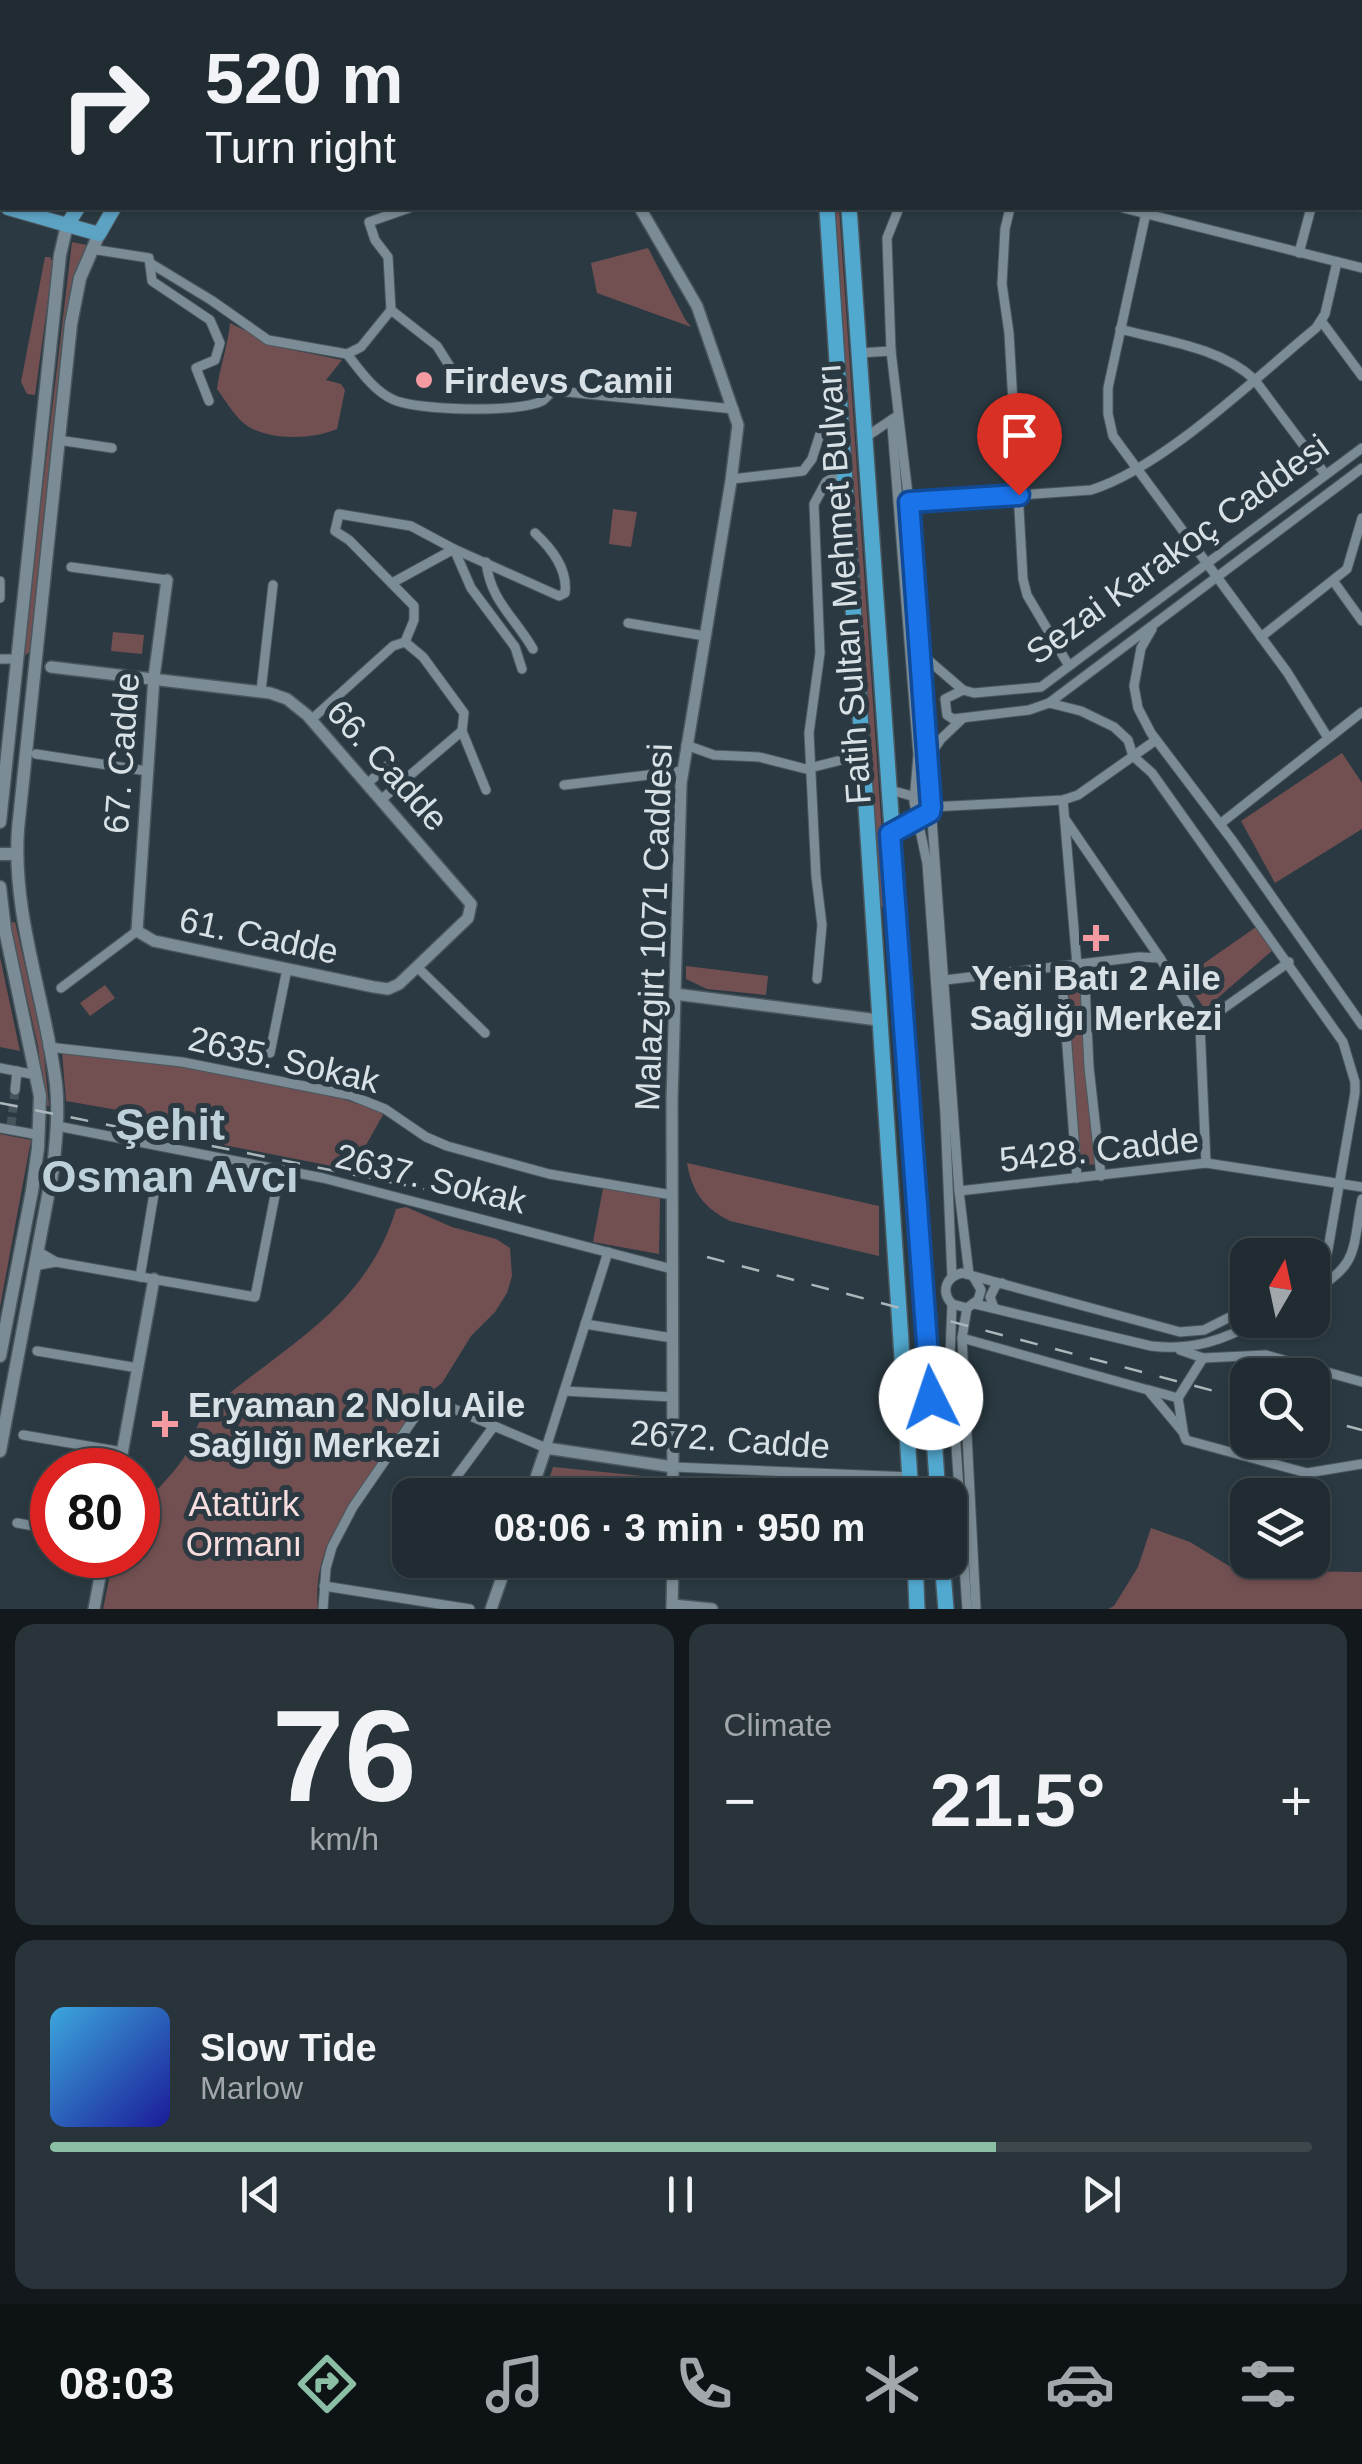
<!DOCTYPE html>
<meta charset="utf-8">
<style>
:root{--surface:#202c32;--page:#28343a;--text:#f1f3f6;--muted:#a2a7ac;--line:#3d484d;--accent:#8abfa5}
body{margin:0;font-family:Arial,sans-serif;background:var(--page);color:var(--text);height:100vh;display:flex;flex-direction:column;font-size:38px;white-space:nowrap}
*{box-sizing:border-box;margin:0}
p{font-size:32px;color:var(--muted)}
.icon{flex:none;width:55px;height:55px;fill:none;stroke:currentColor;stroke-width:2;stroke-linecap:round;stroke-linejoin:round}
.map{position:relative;height:1609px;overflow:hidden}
.side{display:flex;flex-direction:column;gap:15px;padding:15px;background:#12181c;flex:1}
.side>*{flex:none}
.hud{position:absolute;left:0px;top:0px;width:1362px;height:210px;box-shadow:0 2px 8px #0004,0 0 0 2px var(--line);background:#202c32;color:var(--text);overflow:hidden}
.needle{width:65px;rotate:9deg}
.buttons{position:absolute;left:1230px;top:1238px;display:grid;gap:20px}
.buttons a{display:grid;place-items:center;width:100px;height:100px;border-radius:20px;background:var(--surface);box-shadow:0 2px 8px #0004,0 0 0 2px var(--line);font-size:50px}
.speed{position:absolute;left:30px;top:1448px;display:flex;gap:20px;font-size:50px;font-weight:700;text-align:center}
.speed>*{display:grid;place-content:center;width:130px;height:130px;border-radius:50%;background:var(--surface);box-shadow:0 2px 8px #0004,0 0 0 2px var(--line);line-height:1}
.speed .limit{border:15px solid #d22;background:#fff;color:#111}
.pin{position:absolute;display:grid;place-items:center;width:85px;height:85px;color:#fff;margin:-102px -42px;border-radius:50% 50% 50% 0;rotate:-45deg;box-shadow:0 0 10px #0007}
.pin .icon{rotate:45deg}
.me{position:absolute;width:110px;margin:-55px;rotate:356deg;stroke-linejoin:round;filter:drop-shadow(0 0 8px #0008)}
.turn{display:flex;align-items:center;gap:35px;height:210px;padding:0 40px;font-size:45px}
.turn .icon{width:130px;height:130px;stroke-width:2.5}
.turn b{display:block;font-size:70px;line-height:85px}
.big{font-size:75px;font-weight:700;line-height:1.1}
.side .card{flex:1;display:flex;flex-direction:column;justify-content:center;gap:15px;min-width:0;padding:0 35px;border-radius:20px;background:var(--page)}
.side .dial{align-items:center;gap:0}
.dial b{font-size:130px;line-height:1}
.song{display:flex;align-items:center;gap:30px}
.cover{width:120px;height:120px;border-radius:15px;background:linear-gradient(135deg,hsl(200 70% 55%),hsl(240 70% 35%))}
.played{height:10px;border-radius:5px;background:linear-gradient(90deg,var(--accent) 75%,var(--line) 75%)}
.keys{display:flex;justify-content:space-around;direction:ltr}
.heat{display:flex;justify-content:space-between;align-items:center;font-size:55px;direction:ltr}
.side .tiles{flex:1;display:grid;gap:15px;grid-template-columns:1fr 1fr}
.card:last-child{grid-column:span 2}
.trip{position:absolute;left:392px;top:1478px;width:575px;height:100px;border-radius:20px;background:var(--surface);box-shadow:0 2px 8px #0004,0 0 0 2px var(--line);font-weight:700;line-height:100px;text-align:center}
.menu{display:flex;height:160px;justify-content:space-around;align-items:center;background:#0d1214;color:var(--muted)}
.menu .icon{width:70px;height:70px}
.menu .current{color:var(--accent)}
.menu b{font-size:45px;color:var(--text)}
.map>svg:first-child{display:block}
.green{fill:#725052}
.water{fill:#926d6f}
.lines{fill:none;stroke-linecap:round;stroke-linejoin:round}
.minor-tunnel{stroke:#45535b;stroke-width:9;stroke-dasharray:9 4.5;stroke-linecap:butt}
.minor-casing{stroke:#4a575e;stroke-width:11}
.tertiary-casing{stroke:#4a575e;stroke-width:14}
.secondary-casing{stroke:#4a575e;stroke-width:15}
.primary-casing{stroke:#4a575e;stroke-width:16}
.trunk-casing{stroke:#4a575e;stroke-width:18}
.minor{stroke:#7b8c96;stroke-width:9}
.tertiary{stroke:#7b8c96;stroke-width:11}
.secondary{stroke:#7b8c96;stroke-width:12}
.primary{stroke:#5ca2c2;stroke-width:14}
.trunk{stroke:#52a9d0;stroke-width:15}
.rail{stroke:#acb7bc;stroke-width:2.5;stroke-dasharray:18 18;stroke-linecap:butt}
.route-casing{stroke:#114b97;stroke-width:25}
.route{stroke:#1a73e8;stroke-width:18}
.poi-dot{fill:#f49aa1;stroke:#2b3a42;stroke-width:4}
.labels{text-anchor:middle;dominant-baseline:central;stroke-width:10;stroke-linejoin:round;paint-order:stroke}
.poi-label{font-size:35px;font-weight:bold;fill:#d8e1e6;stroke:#2b3a42;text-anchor:start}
.street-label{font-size:35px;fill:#d8e1e6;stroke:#2b3a42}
.park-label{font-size:35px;fill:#f8ddde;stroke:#2b3a42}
.district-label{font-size:45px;font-weight:bold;fill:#bed0da;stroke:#2b3a42}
</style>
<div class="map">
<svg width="1362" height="1609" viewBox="0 0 1362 1609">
<rect width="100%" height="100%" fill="#2b3a42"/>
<!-- green -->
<g class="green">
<polygon points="0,0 556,0 2,2 2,160"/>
<polygon points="833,208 839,208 887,907 880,907"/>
<polygon points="72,242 87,245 72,291 66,323 30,651 26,655 23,653"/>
<polygon points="648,248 685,319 691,327 597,293 591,263"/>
<polygon points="45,257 50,257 53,263 35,395 27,394 21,382"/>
<path d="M230,323L278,347L342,360L326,380L341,384L345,390L337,429C314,439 273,441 249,427C236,419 226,401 217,389C220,366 228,346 230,323Z"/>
<polygon points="613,509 637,512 631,547 609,544"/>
<polygon points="113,632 144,635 142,654 111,651"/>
<polygon points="1342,753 1362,783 1362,829 1275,883 1241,821"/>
<polygon points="15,922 43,1045 49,1106 45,1105 38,1046 10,923"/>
<polygon points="1256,927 1274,949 1205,1009 1183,978"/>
<polygon points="0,957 20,1051 0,1047"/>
<polygon points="686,966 768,976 766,995 707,989 686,979"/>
<polygon points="1080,971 1096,1164 1081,1166 1067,972"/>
<polygon points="105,985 115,998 90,1016 80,1003"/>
<path d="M62,1052C169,1064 283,1074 384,1113L352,1170L224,1145L226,1129L66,1101Z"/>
<polygon points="0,1134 31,1140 0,1307"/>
<path d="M687,1163L879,1206V1256L730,1221C704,1208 692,1192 687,1163Z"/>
<polygon points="604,1183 660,1196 659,1254 593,1242"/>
<path d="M406,1207L452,1227L496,1239L510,1248L512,1276L507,1293L495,1312L471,1336L442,1383L420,1400L333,1534C321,1556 315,1583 318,1609H103L114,1555H138V1511C152,1494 170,1478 183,1459C193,1446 194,1424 207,1412C280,1348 366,1310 396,1209Z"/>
<polygon points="553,1467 653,1477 659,1480 660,1495 544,1495"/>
<polygon points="1151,1528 1190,1542 1229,1566 1271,1571 1362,1572 1362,1609 1108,1609 1114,1606 1138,1567"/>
</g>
<!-- water -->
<polygon class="water" points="0,0 203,0 2,2 2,94"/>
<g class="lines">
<!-- minor-tunnel -->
<polyline class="minor-tunnel" points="11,1126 15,1090"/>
<defs>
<g id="minor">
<polyline points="1250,2 1251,0"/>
<polyline points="1331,2 1331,0"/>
<polyline points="0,113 2,115"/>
<polyline points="899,208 887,238 891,351 909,503 959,1191 969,1274"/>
<polyline points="1010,208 1005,229 1002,284 1009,333 1023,579 1027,595 1069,666"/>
<polyline points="1123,208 1362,268"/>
<polyline points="1146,213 1108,388 1108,414 1113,436 1287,672 1328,738"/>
<polyline points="91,249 149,258 152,281 210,320 220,343 215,360 196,368 209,401"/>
<polyline points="1299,253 1311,208"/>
<polyline points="150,263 211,300 268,340 347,354"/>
<polyline points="391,310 437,346 459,381 734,409"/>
<polyline points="1322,322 1362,376"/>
<path d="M1120,329C1165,341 1219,347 1254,379L1325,474"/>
<polyline points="859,353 891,351"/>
<path d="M347,354C359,369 373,390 392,399C414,411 520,413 542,401C546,399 550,393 553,390"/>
<polyline points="347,354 361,347 391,310 388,257 375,240 369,222 409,208"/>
<polyline points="897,416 892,426 918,755 914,802 927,863 945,1114 952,1277"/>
<polyline points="866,437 894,418"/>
<polyline points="58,440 112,448"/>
<polyline points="732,479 803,471 812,459 821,431 839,432"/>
<path d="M903,503L1091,490C1163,468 1256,377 1316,328L1325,314L1337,262"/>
<path d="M486,562C491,602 514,616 533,649"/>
<polyline points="71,567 167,580"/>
<polyline points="0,581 0,598"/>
<polyline points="1334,582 1362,621"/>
<polyline points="392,583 454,549 471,588 515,647 522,669"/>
<polyline points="628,623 705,636"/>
<polyline points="1152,629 1141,648 1134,686 1138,708 1151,733 1232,840 1362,1025"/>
<polyline points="1261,637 1347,569 1362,518"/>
<path d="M405,642L414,620V606L349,540L335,531L339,514L411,526L454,549L559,596L565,593C568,569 552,549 535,533"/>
<polyline points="920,653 963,690 974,693 1041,687 1362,448"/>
<polyline points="0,659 16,659"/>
<polyline points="963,690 945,699 947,715 953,719 1029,710 1049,703 1362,468"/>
<polyline points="261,691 273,585"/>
<polyline points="1049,703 1081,711 1114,727 1128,740 1133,756 1152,773 1343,1042 1355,1082 1355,1093 1327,1255 1312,1272"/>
<polyline points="312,719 393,646 405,642 423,657 464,713 462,731 486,790"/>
<polyline points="686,745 714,755 759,757 806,769 861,755"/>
<polyline points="36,754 147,771"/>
<polyline points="928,758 941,739 962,719"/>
<polyline points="368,783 394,760"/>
<polyline points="564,785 682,771"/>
<polyline points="887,789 926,800 931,807 1063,800 1078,795 1156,740"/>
<polyline points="382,799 462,731"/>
<polyline points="1063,800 1077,965"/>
<polyline points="1065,819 1160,958 1200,1025 1206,1163"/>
<polyline points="1220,824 1362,712"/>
<polyline points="890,834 931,810"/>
<polyline points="1084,964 1089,1067 1101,1176"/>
<polyline points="417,967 485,1033"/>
<polyline points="1061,967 1077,1178"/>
<polyline points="817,979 822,925 816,876 809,733 820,653 814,504 826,482 843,472"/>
<polyline points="945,980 1139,957 1160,958"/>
<polyline points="61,988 137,931"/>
<polyline points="1200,1025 1289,962"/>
<polyline points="48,1047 182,1062 350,1095 385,1109 426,1137 447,1146 549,1174 672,1195"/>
<polyline points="270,1053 287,969"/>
<polyline points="0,1068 36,1075"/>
<polyline points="15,1090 17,1071"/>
<polyline points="57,1126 323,1178 672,1269"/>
<polyline points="0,1128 39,1135"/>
<polyline points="959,1191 1206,1163 1362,1187"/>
<polyline points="56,1262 255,1297 280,1170"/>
<polyline points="34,1266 56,1262 37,1251"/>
<path d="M973,1276L981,1290L978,1300L967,1308L952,1304C941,1292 945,1277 962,1273L1180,1332L1204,1330L1248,1308"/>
<polyline points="140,1277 157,1176"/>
<path d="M1312,1291C1360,1265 1352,1248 1362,1199"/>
<polyline points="952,1304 950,1356 967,1609"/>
<path d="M975,1304L1151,1346C1193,1351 1224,1340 1260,1320"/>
<polyline points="967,1308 962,1338 976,1609"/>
<polyline points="994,1308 990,1297 996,1285 1002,1283"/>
<polyline points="585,1324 672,1338"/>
<polyline points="962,1338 1148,1390 1183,1432 1186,1440 1307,1473 1362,1464"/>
<polyline points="1180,1350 1203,1358 1266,1355 1362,1382"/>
<polyline points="37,1351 138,1368"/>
<polyline points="1149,1390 1178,1398 1203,1358"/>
<polyline points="564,1391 672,1397"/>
<polyline points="1178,1398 1183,1430"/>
<polyline points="23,1435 123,1452"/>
<polyline points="673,1467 910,1477"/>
<polyline points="443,1495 494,1426"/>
<polyline points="17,1523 52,1529"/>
<polyline points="324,1586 470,1609"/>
<polyline points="323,1609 326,1568 332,1547 353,1507 428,1398 546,1448 608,1252"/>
</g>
<g id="tertiary">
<polyline points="640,208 697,306 738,425 731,481 681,783 672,1100 673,1495"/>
<polyline points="51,667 270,693 287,699 307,715 471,904 468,918 399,984 388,989 374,987 154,941 137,931 154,677 167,580"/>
<polyline points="675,994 878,1020"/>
<polyline points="119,1470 154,1279"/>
<polyline points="530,1495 546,1448 673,1467"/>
<polyline points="673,1605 712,1609"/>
<polyline points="94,1609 104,1555"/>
<polyline points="491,1609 508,1560"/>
<polyline points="672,1609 673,1560"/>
</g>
<g id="secondary">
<polyline points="0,822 60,255 67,225"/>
<polyline points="0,854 16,854"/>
<polyline points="0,887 5,930 40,1096 38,1148 32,1191 0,1356"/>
<path d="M0,1451L53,1169C56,1141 59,1112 56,1084C45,997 12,917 18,829L71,324L80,278L99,234"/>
</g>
<g id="primary">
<polyline points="1143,0 1153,2"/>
<polyline points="580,2 588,0"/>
<polyline points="641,2 648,0"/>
<polyline points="1360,52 1362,53"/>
<polyline points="1360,73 1362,74"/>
<polyline points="0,172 2,172"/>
<polyline points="8,208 67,225"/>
<polyline points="78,208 67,225 99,234 114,208"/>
</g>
<g id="trunk">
<polyline points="666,0 675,2"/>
<polyline points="746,0 746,2"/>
<polyline points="1039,0 1044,0"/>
<polyline points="818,2 819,0"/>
<polyline points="830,2 830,0"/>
<polyline points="848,2 848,0"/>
<polyline points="908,2 912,0"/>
<polyline points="827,208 911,1495"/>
<polyline points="849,208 938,1495"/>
<polyline points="915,1560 917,1609"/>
<polyline points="942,1560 946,1609"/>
</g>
</defs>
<!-- minor casing -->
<use href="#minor" class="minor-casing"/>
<!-- tertiary casing -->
<use href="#tertiary" class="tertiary-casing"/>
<!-- secondary casing -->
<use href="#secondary" class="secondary-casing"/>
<!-- primary casing -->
<use href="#primary" class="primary-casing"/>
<!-- trunk casing -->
<use href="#trunk" class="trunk-casing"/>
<!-- minor -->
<use href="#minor" class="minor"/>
<!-- tertiary -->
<use href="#tertiary" class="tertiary"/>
<!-- secondary -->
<use href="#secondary" class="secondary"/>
<!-- primary -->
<use href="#primary" class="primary"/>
<!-- trunk -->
<use href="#trunk" class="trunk"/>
<!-- rail -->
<g class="rail">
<polyline points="0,1103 424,1189"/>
<polyline points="707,1257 1248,1400"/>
<polyline points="1312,1417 1362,1430"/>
</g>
</g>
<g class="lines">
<defs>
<polyline id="route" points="931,1398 890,834 930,812 931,807 909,502 1019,495"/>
</defs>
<!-- route casing -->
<use href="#route" class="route-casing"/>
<!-- route -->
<use href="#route" class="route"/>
</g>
<!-- markers -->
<g class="poi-dot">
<circle cx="424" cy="380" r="10"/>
<path d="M1091 923h10v10h10v10h-10v10h-10v-10h-10v-10h10z"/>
<path d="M160 1409h10v10h10v10h-10v10h-10v-10h-10v-10h10z"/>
</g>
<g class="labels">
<!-- poi labels -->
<g class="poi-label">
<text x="444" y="380">Firdevs Camii</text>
<text x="1096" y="977" text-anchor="middle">Yeni Batı 2 Aile<tspan x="1096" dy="40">Sağlığı Merkezi</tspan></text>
<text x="188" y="1404">Eryaman 2 Nolu Aile<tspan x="188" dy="40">Sağlığı Merkezi</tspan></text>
</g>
<!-- street labels -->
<g class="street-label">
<text transform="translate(1177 549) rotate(-36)">Sezai Karakoç Caddesi</text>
<text transform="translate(843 584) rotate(-94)">Fatih Sultan Mehmet Bulvarı</text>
<text transform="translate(121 753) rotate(-86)">67. Cadde</text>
<text transform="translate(388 765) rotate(48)">66. Cadde</text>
<text transform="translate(653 927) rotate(-88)">Malazgirt 1071 Caddesi</text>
<text transform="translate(259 935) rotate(12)">61. Cadde</text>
<text transform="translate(284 1059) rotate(13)">2635. Sokak</text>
<text transform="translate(1099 1149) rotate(-6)">5428. Cadde</text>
<text transform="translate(431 1178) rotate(14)">2637. Sokak</text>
<text transform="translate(730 1439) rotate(4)">2672. Cadde</text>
</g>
<!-- park labels -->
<g class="park-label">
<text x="244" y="1503">Atatürk<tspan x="244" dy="40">Ormanı</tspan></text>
</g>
<!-- district labels -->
<g class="district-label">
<text x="170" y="1124">Şehit<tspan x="170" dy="52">Osman Avcı</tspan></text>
</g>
</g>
</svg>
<div class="buttons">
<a><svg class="needle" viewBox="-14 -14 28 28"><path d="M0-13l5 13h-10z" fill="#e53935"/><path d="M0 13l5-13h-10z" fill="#a2a7ac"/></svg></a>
<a><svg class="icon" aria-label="search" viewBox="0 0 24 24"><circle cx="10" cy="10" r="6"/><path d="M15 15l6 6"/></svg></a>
<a><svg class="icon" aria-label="layers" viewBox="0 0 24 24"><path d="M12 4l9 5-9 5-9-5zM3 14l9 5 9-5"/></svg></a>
</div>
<div class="speed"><div class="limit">80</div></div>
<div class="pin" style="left:1019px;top:495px;background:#d93025"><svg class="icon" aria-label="arrive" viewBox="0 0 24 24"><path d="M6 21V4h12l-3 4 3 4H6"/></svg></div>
<svg class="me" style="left:931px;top:1398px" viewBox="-20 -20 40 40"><circle r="19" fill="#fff"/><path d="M0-13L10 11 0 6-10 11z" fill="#1a73e8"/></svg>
<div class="trip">08:06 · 3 min · 950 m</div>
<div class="hud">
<div class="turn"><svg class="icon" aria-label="right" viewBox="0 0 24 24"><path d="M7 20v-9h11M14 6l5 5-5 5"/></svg><div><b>520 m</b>Turn right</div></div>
</div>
</div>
<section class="side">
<div class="tiles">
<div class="card dial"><b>76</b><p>km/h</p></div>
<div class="card"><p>Climate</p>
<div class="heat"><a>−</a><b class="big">21.5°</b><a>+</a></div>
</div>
<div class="card">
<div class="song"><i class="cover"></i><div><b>Slow Tide</b><p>Marlow</p></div></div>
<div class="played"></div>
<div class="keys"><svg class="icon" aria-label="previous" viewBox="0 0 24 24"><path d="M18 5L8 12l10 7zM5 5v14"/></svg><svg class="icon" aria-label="pause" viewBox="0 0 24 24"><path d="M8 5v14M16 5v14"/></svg><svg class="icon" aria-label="next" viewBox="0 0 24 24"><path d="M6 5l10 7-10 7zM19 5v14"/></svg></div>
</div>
</div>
</section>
<nav class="menu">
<b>08:03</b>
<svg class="icon current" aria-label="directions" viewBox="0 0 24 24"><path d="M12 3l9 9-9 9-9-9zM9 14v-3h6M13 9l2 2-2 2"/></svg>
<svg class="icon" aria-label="music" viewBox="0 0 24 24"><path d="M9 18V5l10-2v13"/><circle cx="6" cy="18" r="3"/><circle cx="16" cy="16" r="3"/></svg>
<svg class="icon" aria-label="phone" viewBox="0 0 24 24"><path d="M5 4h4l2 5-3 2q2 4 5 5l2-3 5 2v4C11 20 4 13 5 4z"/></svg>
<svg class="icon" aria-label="climate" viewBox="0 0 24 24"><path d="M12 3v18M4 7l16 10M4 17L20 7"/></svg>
<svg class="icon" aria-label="car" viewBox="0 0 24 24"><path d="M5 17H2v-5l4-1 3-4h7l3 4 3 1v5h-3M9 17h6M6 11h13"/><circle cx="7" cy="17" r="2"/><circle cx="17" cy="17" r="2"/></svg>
<svg class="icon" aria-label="filters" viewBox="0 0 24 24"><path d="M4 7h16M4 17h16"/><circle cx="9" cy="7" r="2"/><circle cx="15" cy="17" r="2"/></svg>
</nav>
